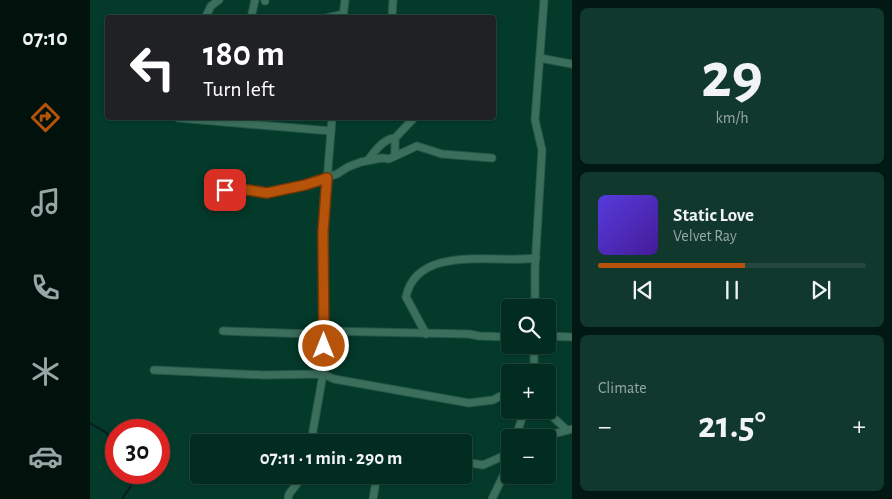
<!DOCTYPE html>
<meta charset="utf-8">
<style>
:root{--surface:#032c20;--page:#11382d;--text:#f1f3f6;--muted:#97a7a5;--line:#24483e;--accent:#b45309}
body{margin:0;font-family:"Alegreya Sans",sans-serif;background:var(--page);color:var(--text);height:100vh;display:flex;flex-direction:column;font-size:19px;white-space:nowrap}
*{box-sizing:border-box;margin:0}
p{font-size:16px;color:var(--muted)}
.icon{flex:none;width:28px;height:28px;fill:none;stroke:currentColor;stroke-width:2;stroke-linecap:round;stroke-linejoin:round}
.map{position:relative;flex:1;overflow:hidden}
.side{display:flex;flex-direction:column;gap:8px;padding:8px;background:#021812;width:320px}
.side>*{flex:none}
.hud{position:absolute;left:15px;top:15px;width:391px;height:105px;border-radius:5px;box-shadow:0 1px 4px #0004,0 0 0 1px var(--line);background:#202124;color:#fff;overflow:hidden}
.fabs{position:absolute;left:411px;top:299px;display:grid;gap:10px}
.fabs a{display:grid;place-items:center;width:55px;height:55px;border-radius:5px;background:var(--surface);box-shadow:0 1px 4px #0004,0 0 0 1px var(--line);font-size:25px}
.speed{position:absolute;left:15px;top:419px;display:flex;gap:10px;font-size:25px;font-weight:700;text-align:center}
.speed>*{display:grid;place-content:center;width:65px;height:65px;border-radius:50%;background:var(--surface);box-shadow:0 1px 4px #0004,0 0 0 1px var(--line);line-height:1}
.speed .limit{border:8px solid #d22;background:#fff;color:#111}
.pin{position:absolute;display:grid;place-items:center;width:42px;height:42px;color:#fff;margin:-21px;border-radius:10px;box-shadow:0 2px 8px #0006}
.me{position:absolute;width:55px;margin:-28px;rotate:0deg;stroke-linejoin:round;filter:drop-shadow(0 0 4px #0008)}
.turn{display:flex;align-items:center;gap:18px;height:105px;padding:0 15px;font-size:22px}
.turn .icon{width:65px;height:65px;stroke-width:2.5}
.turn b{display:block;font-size:35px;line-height:42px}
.big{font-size:38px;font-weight:700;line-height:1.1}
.side .card{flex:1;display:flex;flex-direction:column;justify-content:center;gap:8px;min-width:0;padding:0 18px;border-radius:8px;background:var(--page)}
.side .dial{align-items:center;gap:0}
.dial b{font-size:65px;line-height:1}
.song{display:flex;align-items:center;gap:15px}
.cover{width:60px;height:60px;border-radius:8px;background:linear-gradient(135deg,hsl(250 70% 55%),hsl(260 70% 35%))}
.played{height:5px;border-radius:2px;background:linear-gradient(90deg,var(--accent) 55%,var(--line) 55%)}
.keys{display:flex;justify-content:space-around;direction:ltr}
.heat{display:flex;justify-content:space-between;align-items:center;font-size:28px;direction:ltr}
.trip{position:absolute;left:100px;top:434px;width:282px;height:50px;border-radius:5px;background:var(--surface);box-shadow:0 1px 4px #0004,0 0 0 1px var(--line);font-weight:700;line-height:50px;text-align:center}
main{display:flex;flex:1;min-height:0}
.dock{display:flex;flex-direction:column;width:90px;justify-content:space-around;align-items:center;background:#01120d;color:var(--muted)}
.dock .icon{width:35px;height:35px}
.dock .active{color:var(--accent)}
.dock b{font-size:22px;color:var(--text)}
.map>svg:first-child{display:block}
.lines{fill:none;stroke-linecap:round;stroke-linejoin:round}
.stream{stroke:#091b22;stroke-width:2}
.minor-casing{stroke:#265849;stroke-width:9}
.minor{stroke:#3c6f5b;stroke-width:7}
.route-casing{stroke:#753606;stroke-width:12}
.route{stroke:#b45309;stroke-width:9}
</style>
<main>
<nav class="dock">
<b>07:10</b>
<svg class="icon active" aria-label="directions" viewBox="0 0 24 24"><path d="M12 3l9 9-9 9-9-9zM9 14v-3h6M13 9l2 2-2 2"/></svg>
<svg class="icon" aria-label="music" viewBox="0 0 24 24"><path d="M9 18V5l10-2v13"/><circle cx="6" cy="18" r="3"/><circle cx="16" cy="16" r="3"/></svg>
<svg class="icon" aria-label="phone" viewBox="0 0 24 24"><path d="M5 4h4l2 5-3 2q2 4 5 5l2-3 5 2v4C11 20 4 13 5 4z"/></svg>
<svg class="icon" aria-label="climate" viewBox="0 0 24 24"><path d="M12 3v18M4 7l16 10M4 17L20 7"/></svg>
<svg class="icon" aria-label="car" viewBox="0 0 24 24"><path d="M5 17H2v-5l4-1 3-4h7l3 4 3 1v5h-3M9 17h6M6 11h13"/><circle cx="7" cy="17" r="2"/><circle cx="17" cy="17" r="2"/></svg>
</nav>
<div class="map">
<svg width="482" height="499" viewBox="0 0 482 499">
<rect width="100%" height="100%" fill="#043a2a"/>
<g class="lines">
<!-- stream -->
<g class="stream">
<polyline points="0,423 17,433 26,453"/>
<polyline points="32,499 41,486 35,472"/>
</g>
<defs>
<g id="minor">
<polyline points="175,1 175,0"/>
<polyline points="253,17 255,0"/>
<polyline points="115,18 121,6 129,0"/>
<polyline points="161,18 165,0"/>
<polyline points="236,18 254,14"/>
<polyline points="302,18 303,0"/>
<polyline points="450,58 482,64"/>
<polyline points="88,118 241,131"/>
<polyline points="305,138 305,156"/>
<path d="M278,160C285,151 293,139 305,138L324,118"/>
<polyline points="126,191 135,190 158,190 177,193 196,190 215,185 247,174 258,167 271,162 292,158 299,159 327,146 352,154 402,158"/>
<polyline points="445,308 445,268 452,150 445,120 454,0"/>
<polyline points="133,331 221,334 234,331 379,334 389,336 420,337"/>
<path d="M336,334L316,297C327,243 408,264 446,258"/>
<polyline points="458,336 482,337"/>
<polyline points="64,370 174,375 233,374 244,379 379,403 403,400 420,391"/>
<polyline points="444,372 444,345"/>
<polyline points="455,410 477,430"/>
<polyline points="425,438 435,410"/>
<polyline points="448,438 482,429"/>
<polyline points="221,442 233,374 233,232 242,118"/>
<polyline points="374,462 393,465 420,453"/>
<polyline points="198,499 199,494 214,475"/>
<polyline points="283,499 287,475"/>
<polyline points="402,499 414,474 420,451"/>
</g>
</defs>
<!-- minor casing -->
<use href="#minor" class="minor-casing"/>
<!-- minor -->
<use href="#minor" class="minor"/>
</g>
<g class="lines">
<defs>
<polyline id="route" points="135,190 158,190 177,193 215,185 237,178 233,232 234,346"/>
</defs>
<!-- route casing -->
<use href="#route" class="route-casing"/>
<!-- route -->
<use href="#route" class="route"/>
</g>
</svg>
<div class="fabs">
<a><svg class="icon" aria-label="search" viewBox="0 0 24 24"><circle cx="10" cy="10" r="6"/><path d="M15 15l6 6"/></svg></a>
<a>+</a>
<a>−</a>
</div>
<div class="speed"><div class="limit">30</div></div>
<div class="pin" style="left:135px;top:190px;background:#d93025"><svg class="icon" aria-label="arrive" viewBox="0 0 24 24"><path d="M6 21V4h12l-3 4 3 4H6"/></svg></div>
<svg class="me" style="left:234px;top:346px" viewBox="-20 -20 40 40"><circle r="17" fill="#b45309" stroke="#fff" stroke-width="3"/><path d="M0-11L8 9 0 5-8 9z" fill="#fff"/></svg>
<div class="trip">07:11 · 1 min · 290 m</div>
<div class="hud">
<div class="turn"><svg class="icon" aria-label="left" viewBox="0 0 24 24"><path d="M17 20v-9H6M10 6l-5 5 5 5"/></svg><div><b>180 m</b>Turn left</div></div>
</div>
</div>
<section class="side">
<div class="card dial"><b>29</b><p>km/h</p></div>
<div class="card">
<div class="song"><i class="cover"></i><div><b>Static Love</b><p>Velvet Ray</p></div></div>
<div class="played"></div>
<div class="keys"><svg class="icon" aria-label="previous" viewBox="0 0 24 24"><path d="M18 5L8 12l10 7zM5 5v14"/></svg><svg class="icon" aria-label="pause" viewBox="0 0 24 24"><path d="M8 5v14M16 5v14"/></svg><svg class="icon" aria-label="next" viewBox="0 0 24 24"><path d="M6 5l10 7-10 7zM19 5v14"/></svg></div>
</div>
<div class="card"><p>Climate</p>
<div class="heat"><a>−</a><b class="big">21.5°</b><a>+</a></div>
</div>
</section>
</main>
